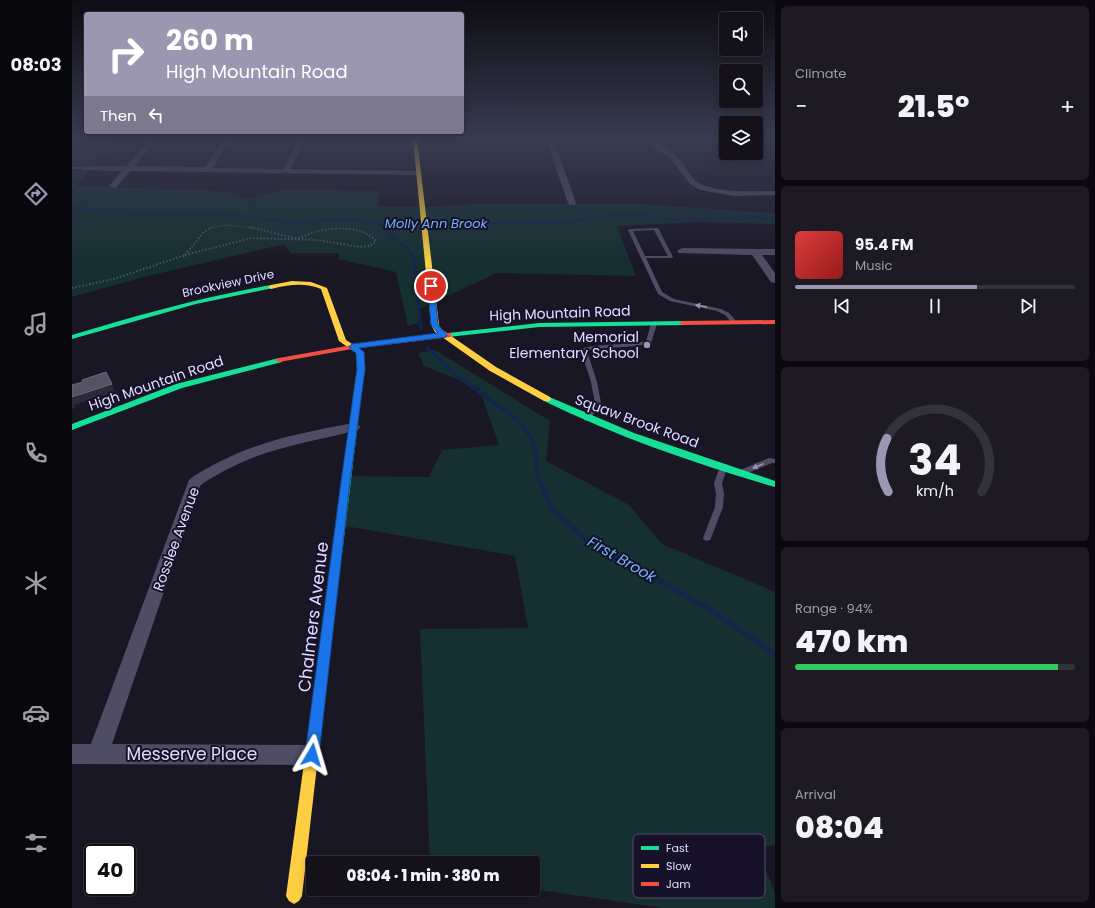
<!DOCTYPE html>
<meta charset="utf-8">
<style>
:root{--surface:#14111b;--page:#1d1a24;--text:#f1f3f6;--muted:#9d9da3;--line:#33313a;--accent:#9b97b1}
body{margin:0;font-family:Poppins,sans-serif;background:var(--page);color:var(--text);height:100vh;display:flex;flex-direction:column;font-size:15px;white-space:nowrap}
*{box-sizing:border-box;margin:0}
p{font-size:13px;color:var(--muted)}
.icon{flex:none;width:22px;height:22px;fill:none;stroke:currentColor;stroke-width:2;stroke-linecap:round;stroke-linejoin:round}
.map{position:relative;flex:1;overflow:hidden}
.side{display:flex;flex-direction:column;gap:6px;padding:6px;background:#0b090f;width:320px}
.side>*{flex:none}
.guide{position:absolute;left:12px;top:12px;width:380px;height:122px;border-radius:4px;box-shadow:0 2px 10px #0003,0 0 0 1px var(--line);background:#9b97b1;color:#fff;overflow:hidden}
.controls{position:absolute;left:647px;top:12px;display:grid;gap:8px}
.controls a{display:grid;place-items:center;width:44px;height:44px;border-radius:4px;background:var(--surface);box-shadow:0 2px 10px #0003,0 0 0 1px var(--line);font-size:20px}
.speed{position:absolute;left:12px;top:844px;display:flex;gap:8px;font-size:20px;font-weight:700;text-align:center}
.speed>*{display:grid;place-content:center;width:52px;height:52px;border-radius:50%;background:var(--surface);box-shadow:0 2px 10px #0003,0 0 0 1px var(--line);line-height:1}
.speed .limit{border:2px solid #111;border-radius:6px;background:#fff;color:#111}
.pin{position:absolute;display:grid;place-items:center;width:34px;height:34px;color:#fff;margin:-17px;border:2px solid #fff;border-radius:50%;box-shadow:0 1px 4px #0007}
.me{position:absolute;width:44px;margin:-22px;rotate:7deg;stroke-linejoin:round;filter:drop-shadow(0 0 3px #0008)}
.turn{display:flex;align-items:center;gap:14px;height:84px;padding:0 16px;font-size:18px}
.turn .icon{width:52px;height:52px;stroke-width:2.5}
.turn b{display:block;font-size:28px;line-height:34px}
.then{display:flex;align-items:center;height:38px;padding:0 16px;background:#0003;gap:8px;font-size:15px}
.big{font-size:30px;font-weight:800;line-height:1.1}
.side .widget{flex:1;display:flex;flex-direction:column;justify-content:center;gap:6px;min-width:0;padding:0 14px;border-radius:6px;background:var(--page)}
.side .dial{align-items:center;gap:0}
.dial svg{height:104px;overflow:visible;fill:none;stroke:var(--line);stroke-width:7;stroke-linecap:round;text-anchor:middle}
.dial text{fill:var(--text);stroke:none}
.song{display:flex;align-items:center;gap:12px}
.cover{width:48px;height:48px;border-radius:6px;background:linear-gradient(135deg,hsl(0 70% 55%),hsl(0 70% 35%))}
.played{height:4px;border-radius:2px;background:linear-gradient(90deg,var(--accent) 65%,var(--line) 65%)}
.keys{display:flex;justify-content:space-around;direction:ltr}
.heat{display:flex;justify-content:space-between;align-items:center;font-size:22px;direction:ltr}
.charge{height:6px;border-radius:3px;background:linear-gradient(90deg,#34c759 94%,var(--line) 0)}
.trip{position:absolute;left:234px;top:856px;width:234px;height:40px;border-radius:4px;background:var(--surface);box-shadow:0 2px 10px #0003,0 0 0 1px var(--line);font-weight:800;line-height:40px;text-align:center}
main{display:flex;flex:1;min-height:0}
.dock{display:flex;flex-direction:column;width:72px;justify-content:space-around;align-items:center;background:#08070b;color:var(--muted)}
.dock .icon{width:28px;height:28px}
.dock .on{color:var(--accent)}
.dock b{font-size:18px;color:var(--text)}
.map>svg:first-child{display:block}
.green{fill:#162f31}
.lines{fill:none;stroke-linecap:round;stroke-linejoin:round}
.stream-far3{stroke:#132549;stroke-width:2.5}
.stream-far2{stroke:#132549;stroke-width:3}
.stream-far1{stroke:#132549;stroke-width:3.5}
.stream{stroke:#132549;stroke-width:5}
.path-far1{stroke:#4a5563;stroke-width:1.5;stroke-dasharray:1 1.5;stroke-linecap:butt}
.path{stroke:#4a5563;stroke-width:2;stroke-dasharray:1.5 2;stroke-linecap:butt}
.lane{fill:#4f4d64;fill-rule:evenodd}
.street{fill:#4f4d64;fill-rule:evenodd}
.fast{fill:#16e098;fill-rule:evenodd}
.slow{fill:#ffcf43;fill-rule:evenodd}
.jam{fill:#f24e42;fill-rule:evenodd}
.shaded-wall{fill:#2d2a38}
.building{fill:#565264;stroke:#6b687c}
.oneway{fill:#9894b0}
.route{fill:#1a73e8;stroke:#114b97}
.poi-dot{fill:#9b97b1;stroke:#171229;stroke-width:1.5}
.labels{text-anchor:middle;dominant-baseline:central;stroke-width:4;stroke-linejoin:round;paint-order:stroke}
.far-street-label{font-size:12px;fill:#e1dcfd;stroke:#171229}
.far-water-label{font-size:13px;font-style:italic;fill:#6fb4f8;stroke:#171229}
.street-label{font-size:14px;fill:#e1dcfd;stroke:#171229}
.poi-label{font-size:14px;fill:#e1dcfd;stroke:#171229;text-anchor:end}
.water-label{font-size:15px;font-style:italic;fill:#6fb4f8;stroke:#171229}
.near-street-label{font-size:17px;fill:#e1dcfd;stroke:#171229}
.key{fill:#171229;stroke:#544f69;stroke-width:1}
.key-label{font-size:11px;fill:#e1dcfd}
</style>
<main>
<nav class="dock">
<b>08:03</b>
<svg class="icon on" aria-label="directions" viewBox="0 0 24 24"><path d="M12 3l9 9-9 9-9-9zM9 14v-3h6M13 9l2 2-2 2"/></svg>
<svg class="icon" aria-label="music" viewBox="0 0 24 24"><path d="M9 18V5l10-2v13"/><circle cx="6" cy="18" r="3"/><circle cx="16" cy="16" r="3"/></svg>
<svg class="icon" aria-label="phone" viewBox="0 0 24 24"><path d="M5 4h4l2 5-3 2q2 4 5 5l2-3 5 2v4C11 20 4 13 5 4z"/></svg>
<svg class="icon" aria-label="climate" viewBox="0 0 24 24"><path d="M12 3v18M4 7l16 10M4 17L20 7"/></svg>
<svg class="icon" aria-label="car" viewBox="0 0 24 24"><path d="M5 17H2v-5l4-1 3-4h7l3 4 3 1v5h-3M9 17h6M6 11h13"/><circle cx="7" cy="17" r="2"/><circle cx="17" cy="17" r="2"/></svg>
<svg class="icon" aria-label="filters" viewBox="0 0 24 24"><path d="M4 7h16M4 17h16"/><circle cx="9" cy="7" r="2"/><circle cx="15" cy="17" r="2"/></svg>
</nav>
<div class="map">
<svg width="703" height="908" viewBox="0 0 703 908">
<rect width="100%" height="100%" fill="#1a1724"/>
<!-- green -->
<g class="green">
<polygon points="0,139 47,139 3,186 149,191 176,198 210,190 308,191 306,206 349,207 405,204 568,204 703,213 703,224 627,222 545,226 564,276 425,273 347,309 346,323 336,326 324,272 267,259 267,253 219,253 212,244 72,277 0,297"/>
<polygon points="363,350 478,421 474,461 557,505 590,544 703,592 703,845 684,848 703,892 703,908 591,908 461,889 461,863 358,863 348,629 456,628 443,556 268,525 278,476 357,477 370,450 427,445 407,388 352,366 346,353"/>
</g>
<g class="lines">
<!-- stream-far3 -->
<g class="stream-far3">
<polyline points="0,208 55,213 155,214 195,220 232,222 267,219 287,220 320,225 494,222 554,214 614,221 676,216 703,220"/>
<polyline points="307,223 313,228"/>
</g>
<!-- stream-far2 -->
<polyline class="stream-far2" points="312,227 339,253 342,260 349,329"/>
<!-- stream-far1 -->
<polyline class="stream-far1" points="355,348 385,376 446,420 460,439 465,460 465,476 470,487"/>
<!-- stream -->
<polyline class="stream" points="470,486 481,509 516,541 636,608 703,654"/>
<!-- path-far1 -->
<polyline class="path-far1" points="137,228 154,225 184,228"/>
<!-- path -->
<g class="path">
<polyline points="113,255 132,232 140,227"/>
<path d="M113,255L180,238L245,240L288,247L298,246L304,241C290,225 259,227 240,233C235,234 230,238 225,238C209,236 193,230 177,227"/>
<polyline points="111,257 113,255"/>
<polyline points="0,288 42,279 113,255"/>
</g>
<!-- lane -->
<g class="lane">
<polygon points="5,139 9,139 0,146 0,143"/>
<polygon points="0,167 11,167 13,168 11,169 0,169"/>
<path d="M586,228L601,257L599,258H574L590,292L602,299L649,309L657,313L665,322V324H661L653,315L645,311L598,301L586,294L556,230L558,229ZM582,230L596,256H573L561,231Z"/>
<path d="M582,322L585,324L579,343C558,349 537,346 516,350V354L525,382L529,403L517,421H513L512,419L523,403L519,382L510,354L511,348C532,343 554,346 574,341L579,324Z"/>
<polygon points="697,458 703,459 703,463 700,463 671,475 667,472 668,470"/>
<polygon points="649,464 655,464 656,466 650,483 652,494 651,507 639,538 638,540 635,541 632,540 631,538 643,507 644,494 642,483"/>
</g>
<!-- street -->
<g class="street">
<polygon points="78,139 86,139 62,166 133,167 152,139 158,139 141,168 212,169 226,139 232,139 219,169 347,171 351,173 347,175 58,171 44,188 41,188 37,186 50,171 11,170 7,168 11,166 54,166"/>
<polygon points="474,139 481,139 504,203 503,205 497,205 496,203"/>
<path d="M568,139C583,139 602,150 610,162C615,169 619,179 627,183C646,194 682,191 703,191V195L662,196L628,190L618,184L598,158Z"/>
<polygon points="610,248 703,249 703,255 690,255 703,273 703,283 699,282 680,255 607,253 605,251"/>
<path d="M281,423L286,424L288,427L286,430C241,442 196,447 154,470C145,475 136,479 128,486L40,744L240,745L247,748L250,755L247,762L240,765L0,764V744H19L117,480C125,473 134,469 143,464C186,441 233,432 281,423Z"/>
</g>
<!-- fast -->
<g class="fast">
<path d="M199,285L201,286V288L124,304L0,339V335C66,315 131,297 199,285Z"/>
<polygon points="611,321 615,323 614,325 467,327 376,337 372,335 376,333 467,323"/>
<polygon points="207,358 210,358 210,362 110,388 0,430 0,424 104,384"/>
<polygon points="285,394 289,397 253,696 251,700 247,702 243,700 241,696 281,397"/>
<path d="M475,396L562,433L703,481V487C624,464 546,437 472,401L471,399L472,397Z"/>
</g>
<!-- slow -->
<g class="slow">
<polygon points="341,139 345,139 367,325 369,329 424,367 478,397 479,399 478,401 472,401 418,371 363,332 359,325"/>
<path d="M220,281L239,282L255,288L274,340L292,352L293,369L288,399H282L281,397L285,369L284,353L267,341L249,289C232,282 216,285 199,289L196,287L199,285Z"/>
<polygon points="247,690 251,692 253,696 230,896 227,901 222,904 217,901 214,896 241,696 243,692"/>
</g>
<!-- jam -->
<g class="jam">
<polygon points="703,320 703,324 611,325 607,323 611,321"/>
<polygon points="376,333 379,333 379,337 280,349 207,362 203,360 207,358 280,345"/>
</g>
</g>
<!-- shaded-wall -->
<polygon class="shaded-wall" points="40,384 43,392 2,405 3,408 0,409 0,397"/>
<!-- building -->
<polygon class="building" points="34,372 40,384 0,397 0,385 11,382 10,380"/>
<!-- one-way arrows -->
<defs><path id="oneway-solid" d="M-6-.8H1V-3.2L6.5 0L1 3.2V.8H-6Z"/></defs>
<g class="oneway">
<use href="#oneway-solid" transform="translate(629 306) rotate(-169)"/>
<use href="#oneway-solid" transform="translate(686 466) rotate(157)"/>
</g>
<!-- sky -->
<linearGradient id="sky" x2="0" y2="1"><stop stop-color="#0e0d14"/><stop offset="0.52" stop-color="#383c50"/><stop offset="1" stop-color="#383c50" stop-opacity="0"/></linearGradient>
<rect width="703" height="266" fill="url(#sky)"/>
<!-- route -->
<polygon class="route" points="359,284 362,286 366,325 375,335 374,337 287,348 292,352 293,369 278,482 247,755 245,759 240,761 235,759 233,755 269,482 285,369 284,353 277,347 280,344 366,333 359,325 356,286"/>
<!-- markers -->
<circle class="poi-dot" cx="575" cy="345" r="4"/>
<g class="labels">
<!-- far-street labels -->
<g class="far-street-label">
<text transform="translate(156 283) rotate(-12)">Brookview Drive</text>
</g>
<!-- far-water labels -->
<g class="far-water-label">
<text x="364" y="223">Molly Ann Brook</text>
</g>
<!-- street labels -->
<g class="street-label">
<text transform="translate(488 313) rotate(-2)">High Mountain Road</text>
<text transform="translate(84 383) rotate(-19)">High Mountain Road</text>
<text transform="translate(565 421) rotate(20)">Squaw Brook Road</text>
<text transform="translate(104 539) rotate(-70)">Rosslee Avenue</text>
</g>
<!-- poi labels -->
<g class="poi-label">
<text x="567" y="337">Memorial<tspan x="567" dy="16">Elementary School</tspan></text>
</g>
<!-- water labels -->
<g class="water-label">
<text transform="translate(550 559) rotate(30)">First Brook</text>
</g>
<!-- near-street labels -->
<g class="near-street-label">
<text transform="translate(241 617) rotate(-83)">Chalmers Avenue</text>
<text x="120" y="754">Messerve Place</text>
</g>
</g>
<!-- legend -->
<rect x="561" y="834" width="132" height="64" rx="6" class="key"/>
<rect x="569" y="846" width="18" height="4" fill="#16e098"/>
<rect x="569" y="864" width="18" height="4" fill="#ffcf43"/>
<rect x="569" y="882" width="18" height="4" fill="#f24e42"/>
<g class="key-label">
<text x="594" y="852">Fast</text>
<text x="594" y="870">Slow</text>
<text x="594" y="888">Jam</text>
</g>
</svg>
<div class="controls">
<a><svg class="icon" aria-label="sound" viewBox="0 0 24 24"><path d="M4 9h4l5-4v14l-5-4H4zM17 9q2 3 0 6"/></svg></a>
<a><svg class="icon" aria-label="search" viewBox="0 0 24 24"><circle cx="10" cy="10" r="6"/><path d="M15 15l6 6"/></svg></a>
<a><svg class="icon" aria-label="layers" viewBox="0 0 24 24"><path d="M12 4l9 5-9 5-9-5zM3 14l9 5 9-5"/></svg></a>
</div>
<div class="speed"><div class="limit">40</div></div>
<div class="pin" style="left:359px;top:286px;background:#d93025"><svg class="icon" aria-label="arrive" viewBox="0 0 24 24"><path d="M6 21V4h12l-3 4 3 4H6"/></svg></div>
<svg class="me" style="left:240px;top:755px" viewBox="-20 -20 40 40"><path d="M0-17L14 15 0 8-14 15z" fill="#1a73e8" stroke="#fff" stroke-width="4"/></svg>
<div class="trip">08:04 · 1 min · 380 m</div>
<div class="guide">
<div class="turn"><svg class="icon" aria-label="right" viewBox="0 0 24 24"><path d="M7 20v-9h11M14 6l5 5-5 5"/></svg><div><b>260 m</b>High Mountain Road</div></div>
<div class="then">Then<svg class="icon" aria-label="left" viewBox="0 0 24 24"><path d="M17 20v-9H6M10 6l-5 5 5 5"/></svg></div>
</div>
</div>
<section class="side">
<div class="widget"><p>Climate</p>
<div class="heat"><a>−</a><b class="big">21.5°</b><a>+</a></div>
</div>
<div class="widget">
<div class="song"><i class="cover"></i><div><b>95.4 FM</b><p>Music</p></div></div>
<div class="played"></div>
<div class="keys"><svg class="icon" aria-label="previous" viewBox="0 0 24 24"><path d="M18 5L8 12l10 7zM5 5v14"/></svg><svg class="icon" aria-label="pause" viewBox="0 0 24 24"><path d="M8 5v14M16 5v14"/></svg><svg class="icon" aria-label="next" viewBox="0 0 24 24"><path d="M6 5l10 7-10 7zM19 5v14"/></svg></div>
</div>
<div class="widget dial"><svg viewBox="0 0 100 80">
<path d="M14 69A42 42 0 1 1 86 69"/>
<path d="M14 69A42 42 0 0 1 13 28" stroke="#9b97b1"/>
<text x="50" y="56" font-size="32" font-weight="700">34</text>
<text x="50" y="72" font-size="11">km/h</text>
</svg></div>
<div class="widget"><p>Range · 94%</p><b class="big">470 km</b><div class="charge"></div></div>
<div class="widget"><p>Arrival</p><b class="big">08:04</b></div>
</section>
</main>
